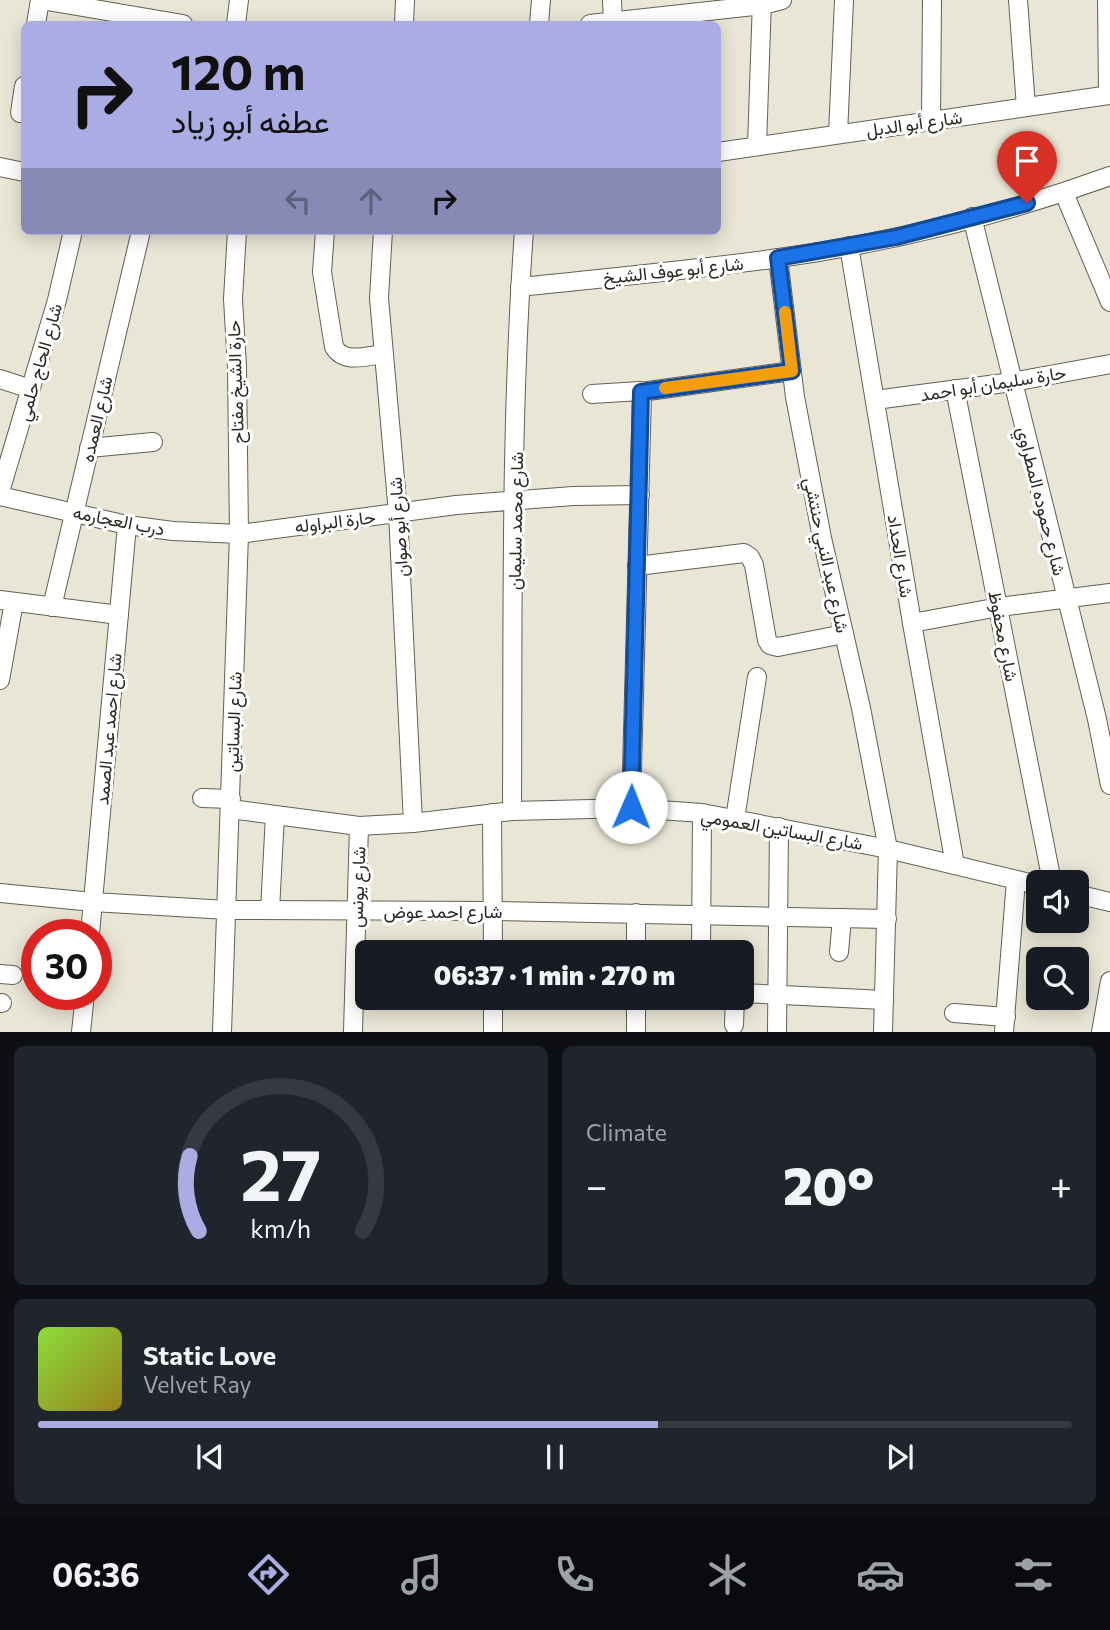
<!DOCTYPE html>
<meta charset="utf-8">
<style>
:root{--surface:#171b24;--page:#20242c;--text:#f1f3f6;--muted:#9ea1a6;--line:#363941;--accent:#aaade4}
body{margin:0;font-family:Commissioner,Vazirmatn,sans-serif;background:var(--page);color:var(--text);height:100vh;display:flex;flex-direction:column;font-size:26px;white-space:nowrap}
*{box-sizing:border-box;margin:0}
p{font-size:23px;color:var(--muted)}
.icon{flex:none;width:38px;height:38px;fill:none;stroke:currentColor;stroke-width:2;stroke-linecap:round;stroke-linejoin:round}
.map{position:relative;height:1032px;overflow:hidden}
.details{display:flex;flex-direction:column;gap:14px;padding:14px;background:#0d0f14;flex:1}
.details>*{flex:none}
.banner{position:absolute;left:21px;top:21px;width:700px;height:214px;border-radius:10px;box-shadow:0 4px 18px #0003;background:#aaade4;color:#111;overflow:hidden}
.controls{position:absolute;left:1026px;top:870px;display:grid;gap:14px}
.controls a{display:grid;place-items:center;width:63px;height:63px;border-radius:10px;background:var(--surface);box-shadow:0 4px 18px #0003;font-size:35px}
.speed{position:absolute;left:21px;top:919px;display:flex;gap:14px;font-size:35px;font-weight:700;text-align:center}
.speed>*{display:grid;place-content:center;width:91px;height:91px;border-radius:50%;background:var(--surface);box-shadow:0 4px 18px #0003;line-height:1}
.speed .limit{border:10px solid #d22;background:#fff;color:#111}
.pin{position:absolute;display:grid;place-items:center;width:60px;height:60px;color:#fff;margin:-72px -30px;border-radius:50% 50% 50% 0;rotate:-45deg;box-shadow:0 0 7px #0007}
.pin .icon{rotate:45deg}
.me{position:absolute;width:77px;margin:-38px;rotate:1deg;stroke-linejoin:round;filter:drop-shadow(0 0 5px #0008)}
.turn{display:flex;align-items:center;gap:24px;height:147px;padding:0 35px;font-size:32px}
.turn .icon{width:91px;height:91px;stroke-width:2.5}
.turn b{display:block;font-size:49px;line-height:60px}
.lanes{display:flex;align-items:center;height:66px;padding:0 35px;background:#0003;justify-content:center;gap:35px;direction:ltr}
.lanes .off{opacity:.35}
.big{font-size:52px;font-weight:800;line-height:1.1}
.details .tile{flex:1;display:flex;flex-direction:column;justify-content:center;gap:10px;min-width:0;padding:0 24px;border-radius:10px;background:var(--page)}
.details .dial{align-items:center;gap:0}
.dial svg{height:182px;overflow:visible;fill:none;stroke:var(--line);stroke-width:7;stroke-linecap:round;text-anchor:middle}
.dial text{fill:var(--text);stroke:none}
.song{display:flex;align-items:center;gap:21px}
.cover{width:84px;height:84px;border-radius:10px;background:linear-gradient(135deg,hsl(90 70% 55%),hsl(50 70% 35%))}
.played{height:7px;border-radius:4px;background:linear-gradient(90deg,var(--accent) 60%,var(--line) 60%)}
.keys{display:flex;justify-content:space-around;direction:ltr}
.heat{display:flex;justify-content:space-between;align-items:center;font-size:38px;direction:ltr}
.details .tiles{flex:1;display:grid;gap:14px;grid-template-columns:1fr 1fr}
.tile:last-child{grid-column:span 2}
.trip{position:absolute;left:355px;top:940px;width:399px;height:70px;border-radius:10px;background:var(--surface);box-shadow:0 4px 18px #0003;font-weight:800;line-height:70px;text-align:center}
.tab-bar{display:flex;height:112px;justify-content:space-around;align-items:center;background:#090b0e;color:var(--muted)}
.tab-bar .icon{width:49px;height:49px}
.tab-bar .current{color:var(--accent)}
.tab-bar b{font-size:32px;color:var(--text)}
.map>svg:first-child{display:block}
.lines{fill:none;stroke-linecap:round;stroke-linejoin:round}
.street-casing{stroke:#636052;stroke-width:20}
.street{stroke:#fff;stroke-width:18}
.route-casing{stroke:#114b97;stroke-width:18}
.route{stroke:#1a73e8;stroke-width:12}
.slow{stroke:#f59e0b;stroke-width:12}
.labels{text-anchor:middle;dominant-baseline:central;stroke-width:6;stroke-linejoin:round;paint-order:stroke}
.street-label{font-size:18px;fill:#2b2923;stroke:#fff}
</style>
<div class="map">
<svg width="1110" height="1032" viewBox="0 0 1110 1032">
<rect width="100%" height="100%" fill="#eae6d6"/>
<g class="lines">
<defs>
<g id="street">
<polyline points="41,0 183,24"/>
<polyline points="612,0 613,22"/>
<polyline points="1018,0 1026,107"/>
<polyline points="1107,0 1108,95"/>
<polyline points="36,24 40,0"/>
<polyline points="236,24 239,0"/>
<polyline points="404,24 405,0"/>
<polyline points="539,24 541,0"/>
<polyline points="590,24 763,5 782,0"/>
<polyline points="20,113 24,86"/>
<polyline points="931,121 932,0"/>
<polyline points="838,134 844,0"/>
<polyline points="757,146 762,0"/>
<polyline points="718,152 1110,95"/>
<polyline points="0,167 24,172"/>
<polyline points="1064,193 1110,302"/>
<polyline points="972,217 1097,719 1110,785"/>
<path d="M325,231L322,272L334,347C344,364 366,356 383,354"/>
<polyline points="383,231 379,298 398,513 413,823"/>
<polyline points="849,246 912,623 955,865"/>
<polyline points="778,258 795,397 822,538 861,708 888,849 883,1032"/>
<path d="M520,287C606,278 693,270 779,258C889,243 1006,214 1110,176"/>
<polyline points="0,379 31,389"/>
<polyline points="955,389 1052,882"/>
<polyline points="641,392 792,371"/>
<polyline points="592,394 640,391 642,393 631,808"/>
<polyline points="875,400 1012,382 1110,364"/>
<polyline points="89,448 153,442"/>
<polyline points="0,492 57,300 73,231"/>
<polyline points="0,496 127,525 173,531 239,534 456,505 573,496 640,495"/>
<polyline points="637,566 744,553 750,557 754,565 767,640 770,645 778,647 844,634"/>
<polyline points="0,600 119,615"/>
<polyline points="52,607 141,231"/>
<polyline points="912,623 999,607 1110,593"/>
<polyline points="0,680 14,602"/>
<polyline points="202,798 231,799"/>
<polyline points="231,809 359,826 413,823 512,811 631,808 702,813 888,849 1038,885"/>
<path d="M512,811C513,618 510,423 524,231"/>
<polyline points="492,813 493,952"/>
<polyline points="735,819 757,677"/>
<polyline points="0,893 93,902 227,910 492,911 887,919"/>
<polyline points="1076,894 1110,902"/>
<polyline points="270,910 275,815"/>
<polyline points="636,913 636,952"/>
<polyline points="90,934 127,525"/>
<polyline points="701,952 702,813"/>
<polyline points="839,952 842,918"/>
<polyline points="0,974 13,975"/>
<polyline points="742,993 884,1000"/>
<polyline points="493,998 493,1032"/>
<polyline points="0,1003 2,1003"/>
<polyline points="954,1013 1006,1017"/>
<polyline points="734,1025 735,998"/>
<polyline points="81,1032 85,994"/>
<polyline points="222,1032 239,534 237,367 233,299 237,231"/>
<polyline points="353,1032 359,826"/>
<polyline points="636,1032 636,998"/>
<polyline points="777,1032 779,827"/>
<polyline points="1004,1032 1016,880"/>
<polyline points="1101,1032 1110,981"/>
</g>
</defs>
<!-- street casing -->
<use href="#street" class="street-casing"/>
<!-- street -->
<use href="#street" class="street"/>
</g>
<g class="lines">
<defs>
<polyline id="route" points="631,807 641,392 792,371 778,258 896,237 1027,203"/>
</defs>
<!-- route casing -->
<use href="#route" class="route-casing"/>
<!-- route -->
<use href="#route" class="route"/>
<!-- slow -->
<polyline class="slow" points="665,388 792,371 785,312"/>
</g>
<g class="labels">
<!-- street labels -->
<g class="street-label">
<text transform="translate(914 123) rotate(-8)">شارع أبو الدبل</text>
<text transform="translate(673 270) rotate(-6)">شارع أبو عوف الشيخ</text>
<text transform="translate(39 362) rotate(-74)">شارع الحاج حلمي</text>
<text transform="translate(235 382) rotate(-92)">حارة الشيخ مفتاح</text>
<text transform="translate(993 383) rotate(-9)">حارة سليمان أبو احمد</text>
<text transform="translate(96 419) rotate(-77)">شارع العمده</text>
<text transform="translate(1042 501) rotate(76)">شارع حموده المطراوي</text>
<text transform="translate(119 520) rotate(11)">درب العجارمه</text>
<text transform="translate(335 521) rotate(-7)">حارة البراوله</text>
<text transform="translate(515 521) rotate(-89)">شارع محمد سليمان</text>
<text transform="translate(398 527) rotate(-94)">شارع أبو صوان</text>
<text transform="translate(827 555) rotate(78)">شارع عبد النبي حنتشي</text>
<text transform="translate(901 556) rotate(81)">شارع الحداد</text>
<text transform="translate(1004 636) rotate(79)">شارع محفوظ</text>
<text transform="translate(233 722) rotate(-88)">شارع البساتين</text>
<text transform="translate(108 729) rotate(-85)">شارع احمد عبد الصمد</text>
<text transform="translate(782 829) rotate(10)">شارع البساتين العمومي</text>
<text transform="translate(357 887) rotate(-88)">شارع يونس</text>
<text x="443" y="911">شارع احمد عوض</text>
</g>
</g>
</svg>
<div class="controls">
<a><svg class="icon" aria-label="sound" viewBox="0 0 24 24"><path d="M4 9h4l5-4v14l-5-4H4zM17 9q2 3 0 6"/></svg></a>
<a><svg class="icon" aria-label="search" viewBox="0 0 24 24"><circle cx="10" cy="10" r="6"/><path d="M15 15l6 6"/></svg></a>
</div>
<div class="speed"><div class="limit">30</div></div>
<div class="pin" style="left:1027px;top:203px;background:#d93025"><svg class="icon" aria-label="arrive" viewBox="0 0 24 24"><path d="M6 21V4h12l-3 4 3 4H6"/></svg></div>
<svg class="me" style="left:631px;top:807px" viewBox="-20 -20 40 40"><circle r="19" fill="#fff"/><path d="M0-13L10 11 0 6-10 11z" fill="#1a73e8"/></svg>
<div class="trip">06:37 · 1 min · 270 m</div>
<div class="banner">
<div class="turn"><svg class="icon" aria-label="right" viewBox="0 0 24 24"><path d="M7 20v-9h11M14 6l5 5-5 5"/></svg><div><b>120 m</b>عطفه أبو زياد</div></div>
<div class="lanes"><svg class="icon off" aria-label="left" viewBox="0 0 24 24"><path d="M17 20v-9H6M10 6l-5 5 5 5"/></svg><svg class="icon off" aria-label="ahead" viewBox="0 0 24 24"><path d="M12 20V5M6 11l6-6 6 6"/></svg><svg class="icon" aria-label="right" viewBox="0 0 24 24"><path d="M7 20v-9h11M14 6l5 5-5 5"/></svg></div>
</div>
</div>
<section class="details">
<div class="tiles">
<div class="tile dial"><svg viewBox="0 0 100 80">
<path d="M14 69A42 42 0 1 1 86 69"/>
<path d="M14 69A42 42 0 0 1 10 36" stroke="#aaade4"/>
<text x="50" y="56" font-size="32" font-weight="700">27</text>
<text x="50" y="72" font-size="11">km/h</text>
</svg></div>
<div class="tile"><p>Climate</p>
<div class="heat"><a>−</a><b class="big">20°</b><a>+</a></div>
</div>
<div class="tile">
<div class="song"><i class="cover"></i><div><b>Static Love</b><p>Velvet Ray</p></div></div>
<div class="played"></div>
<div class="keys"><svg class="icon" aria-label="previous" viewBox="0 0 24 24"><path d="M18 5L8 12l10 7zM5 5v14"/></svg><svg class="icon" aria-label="pause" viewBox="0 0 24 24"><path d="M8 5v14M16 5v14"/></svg><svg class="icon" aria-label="next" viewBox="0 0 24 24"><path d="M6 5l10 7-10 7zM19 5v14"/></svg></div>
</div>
</div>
</section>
<nav class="tab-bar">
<b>06:36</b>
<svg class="icon current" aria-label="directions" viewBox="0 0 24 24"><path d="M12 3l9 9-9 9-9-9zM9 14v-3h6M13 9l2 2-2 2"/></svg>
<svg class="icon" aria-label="music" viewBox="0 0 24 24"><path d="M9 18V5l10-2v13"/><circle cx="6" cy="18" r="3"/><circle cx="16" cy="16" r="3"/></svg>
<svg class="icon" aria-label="phone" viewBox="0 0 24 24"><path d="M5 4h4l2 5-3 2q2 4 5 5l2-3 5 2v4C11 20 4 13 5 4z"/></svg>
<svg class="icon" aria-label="climate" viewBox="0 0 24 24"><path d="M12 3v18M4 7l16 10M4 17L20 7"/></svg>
<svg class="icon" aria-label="car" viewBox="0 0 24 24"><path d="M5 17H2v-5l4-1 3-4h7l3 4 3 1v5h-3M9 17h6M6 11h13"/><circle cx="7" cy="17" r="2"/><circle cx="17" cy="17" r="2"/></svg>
<svg class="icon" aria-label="filters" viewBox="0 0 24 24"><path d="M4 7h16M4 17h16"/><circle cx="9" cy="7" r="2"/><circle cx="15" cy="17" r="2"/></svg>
</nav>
